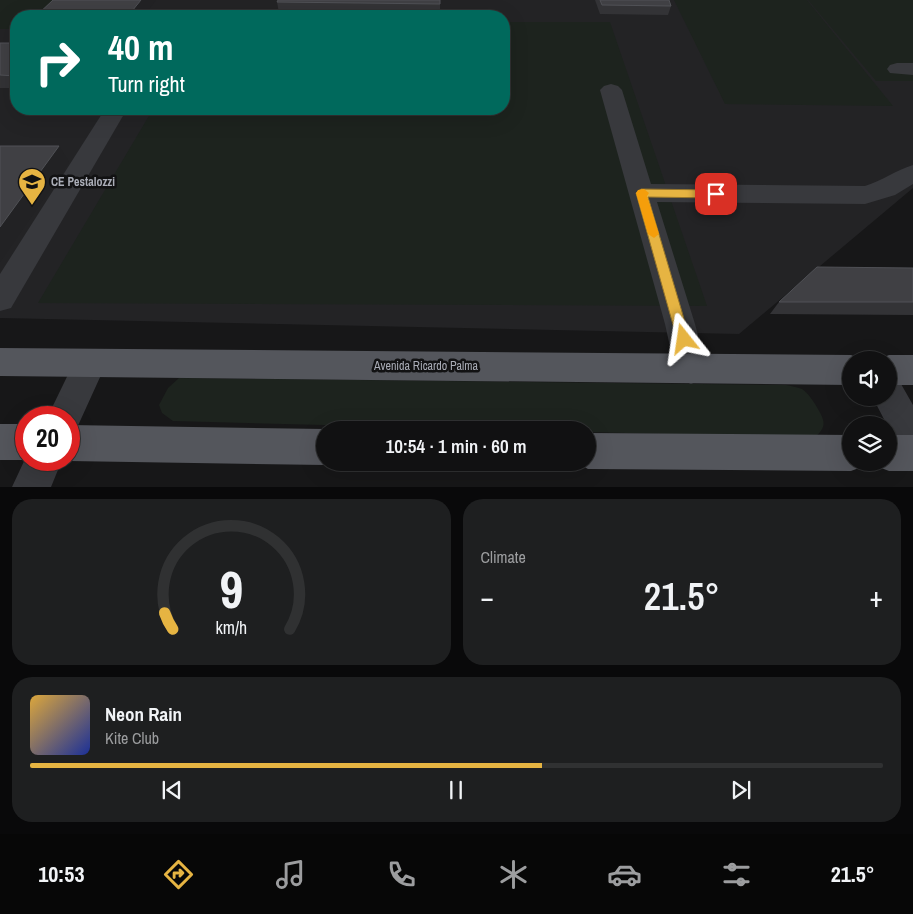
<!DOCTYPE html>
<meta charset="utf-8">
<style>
:root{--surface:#111112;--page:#1e1f20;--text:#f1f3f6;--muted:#9c9d9f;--line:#303132;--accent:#e6b442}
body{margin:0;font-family:"Archivo Narrow",sans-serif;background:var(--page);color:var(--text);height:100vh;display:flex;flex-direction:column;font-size:19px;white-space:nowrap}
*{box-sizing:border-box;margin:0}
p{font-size:16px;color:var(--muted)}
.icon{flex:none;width:28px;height:28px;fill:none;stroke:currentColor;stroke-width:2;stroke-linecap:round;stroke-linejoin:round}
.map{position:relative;height:487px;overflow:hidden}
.sheet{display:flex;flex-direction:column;gap:12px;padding:12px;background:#09090a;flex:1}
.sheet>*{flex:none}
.banner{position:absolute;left:10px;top:10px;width:500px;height:105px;border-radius:20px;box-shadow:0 5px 20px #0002,0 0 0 1px var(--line);background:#00695c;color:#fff;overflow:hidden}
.controls{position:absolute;left:842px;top:351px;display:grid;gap:10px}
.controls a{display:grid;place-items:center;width:55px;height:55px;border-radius:50%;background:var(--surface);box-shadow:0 5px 20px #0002,0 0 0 1px var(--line);font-size:25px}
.speed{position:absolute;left:15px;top:406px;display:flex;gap:10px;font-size:25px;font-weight:700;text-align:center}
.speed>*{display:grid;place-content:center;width:65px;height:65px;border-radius:50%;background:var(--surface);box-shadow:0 5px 20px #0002,0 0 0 1px var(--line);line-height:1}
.speed .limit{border:8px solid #d22;background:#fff;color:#111}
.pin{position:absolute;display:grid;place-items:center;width:42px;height:42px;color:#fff;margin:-21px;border-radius:10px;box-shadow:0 2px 8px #0006}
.me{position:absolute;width:55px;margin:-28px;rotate:345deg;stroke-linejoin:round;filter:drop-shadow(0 0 4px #0008)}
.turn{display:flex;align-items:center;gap:18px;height:105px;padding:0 15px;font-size:22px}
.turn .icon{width:65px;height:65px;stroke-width:2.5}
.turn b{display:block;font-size:35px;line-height:42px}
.big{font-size:38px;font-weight:600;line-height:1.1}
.sheet .card{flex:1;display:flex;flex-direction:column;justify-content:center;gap:8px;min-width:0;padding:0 18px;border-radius:20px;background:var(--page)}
.sheet .dial{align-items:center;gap:0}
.dial svg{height:130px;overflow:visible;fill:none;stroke:var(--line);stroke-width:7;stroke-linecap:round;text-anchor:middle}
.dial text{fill:var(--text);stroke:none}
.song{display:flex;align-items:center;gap:15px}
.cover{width:60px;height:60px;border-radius:8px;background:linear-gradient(135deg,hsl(40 70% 55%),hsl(230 70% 35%))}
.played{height:5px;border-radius:2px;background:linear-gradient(90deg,var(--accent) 60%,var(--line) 60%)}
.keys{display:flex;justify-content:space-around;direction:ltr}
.heat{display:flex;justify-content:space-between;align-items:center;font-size:28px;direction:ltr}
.sheet .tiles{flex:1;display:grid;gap:12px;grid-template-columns:1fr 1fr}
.card:last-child{grid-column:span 2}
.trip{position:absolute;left:316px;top:421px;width:280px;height:50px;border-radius:25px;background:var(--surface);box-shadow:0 5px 20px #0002,0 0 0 1px var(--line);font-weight:600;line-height:50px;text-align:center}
.tab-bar{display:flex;height:80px;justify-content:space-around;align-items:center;background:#070707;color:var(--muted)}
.tab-bar .icon{width:35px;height:35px}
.tab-bar .current{color:var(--accent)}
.tab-bar b{font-size:22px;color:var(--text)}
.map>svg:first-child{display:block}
.built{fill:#232325;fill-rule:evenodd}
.green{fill:#1d231e}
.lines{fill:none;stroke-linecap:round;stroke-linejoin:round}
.minor{fill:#38393d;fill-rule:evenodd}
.major{fill:#54565c;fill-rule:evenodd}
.wall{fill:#333336}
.shaded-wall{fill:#222224}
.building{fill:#404044;stroke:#505156}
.route{fill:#e6b442;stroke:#96752b}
.slow{fill:#f59e0b}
.labels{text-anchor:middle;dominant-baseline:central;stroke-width:5;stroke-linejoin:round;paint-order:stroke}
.poi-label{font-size:12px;font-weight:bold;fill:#aaadb7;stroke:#121213;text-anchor:start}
.street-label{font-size:12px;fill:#aaadb7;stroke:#121213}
</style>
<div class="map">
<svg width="913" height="487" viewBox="0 0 913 487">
<rect width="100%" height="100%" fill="#171718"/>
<!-- built -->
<path class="built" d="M0,0H913V188L739,334L0,318ZM16,16H504V109H16Z"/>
<!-- green -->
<g class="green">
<polygon points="0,0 66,0 51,16 16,16 16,29 0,29"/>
<polygon points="674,0 807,0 893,106 725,104"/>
<polygon points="808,0 913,0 913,81 876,81"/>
<polygon points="504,22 610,22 707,306 38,303 153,109 504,109"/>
<path d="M179,378L786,385C791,386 797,387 802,389C808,393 811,398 815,404C824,419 829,426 814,438L588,432V430H516L173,421L162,413L159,405L168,388Z"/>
</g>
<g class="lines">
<!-- minor -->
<g class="minor">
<polygon points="897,63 913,63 913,75 890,73 887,69 890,65"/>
<path d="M611,84L618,86L622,90L651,184L865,186C882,181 896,170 913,165V184L895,195L865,204L657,202L695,324L707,369L703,379L691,384L679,379L675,369L665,324L600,90L604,86Z"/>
<polygon points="105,109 127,109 11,308 0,311 0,274"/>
<polygon points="90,349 102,354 106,364 76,430 69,433 69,418 47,418 78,354"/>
<polygon points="889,379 901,384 913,405 913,457 900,451 889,429 889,425 887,425 873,398 889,398"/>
<polygon points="26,457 26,460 62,460 51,487 12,487"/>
</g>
<!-- major -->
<g class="major">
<polygon points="0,348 851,355 863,360 851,360 851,385 0,376"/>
<polygon points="889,355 913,355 913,385 889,385 889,360 877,360"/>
<rect x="0" y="424" width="26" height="36"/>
<polygon points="69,425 325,429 327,430 325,430 325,462 331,462 325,465 69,461 67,460"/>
<polygon points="588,433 851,435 851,462 865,462 864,466 851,471 588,469 575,462 588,462"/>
<polygon points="889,435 913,435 913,471 889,471 876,466 875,462 889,462"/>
</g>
</g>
<!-- wall -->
<g class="wall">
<polygon points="440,0 440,14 279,13 277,2"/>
<polygon points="595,0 669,0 671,6 668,15 600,14"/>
<polygon points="16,36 16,88 0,88 0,43 9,43"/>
<polygon points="913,268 913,315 770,314 779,302"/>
</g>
<!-- shaded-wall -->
<g class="shaded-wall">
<polygon points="141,0 156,0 144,16 128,16"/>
<polygon points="59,146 69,162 0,262 0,227"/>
</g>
<!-- building -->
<g class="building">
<polygon points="53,0 141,0 128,16 36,16"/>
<polygon points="278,0 440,0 440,4 277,2"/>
<polygon points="600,0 669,0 671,6 602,5"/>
<polygon points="16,36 16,76 0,75 0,43 9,43"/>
<polygon points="0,146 59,146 0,227"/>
<polygon points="817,267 913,268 913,302 779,302"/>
</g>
<!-- route -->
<polygon class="route" points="641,189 716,190 721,194 716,198 648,197 690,339 688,343 684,344 679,343 677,339 636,193"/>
<!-- slow -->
<polygon class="slow" points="644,189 649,193 647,196 659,234 654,238 648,234 636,193 638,190"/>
<!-- icons -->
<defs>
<symbol id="university-pin" viewBox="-11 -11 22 30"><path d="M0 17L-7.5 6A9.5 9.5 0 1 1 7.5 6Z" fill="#e6b442" stroke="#121213"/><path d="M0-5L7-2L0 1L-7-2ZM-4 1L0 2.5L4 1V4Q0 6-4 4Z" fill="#111"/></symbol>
</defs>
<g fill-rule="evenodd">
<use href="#university-pin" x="16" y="166" width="32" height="43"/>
</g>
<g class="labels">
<!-- poi labels -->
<g class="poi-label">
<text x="51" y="182">CE Pestalozzi</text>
</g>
<!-- street labels -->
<g class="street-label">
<text x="426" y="366">Avenida Ricardo Palma</text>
</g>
</g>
</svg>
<div class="controls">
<a><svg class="icon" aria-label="sound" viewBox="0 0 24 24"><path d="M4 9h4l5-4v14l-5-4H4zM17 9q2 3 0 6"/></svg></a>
<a><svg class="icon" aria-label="layers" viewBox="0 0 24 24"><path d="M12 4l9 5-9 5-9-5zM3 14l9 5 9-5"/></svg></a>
</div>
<div class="speed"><div class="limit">20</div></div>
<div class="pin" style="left:716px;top:194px;background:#d93025"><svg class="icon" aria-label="arrive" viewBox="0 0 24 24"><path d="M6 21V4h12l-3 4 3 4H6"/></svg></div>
<svg class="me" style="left:684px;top:339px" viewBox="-20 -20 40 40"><path d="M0-17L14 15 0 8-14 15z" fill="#e6b442" stroke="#fff" stroke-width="4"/></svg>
<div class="trip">10:54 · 1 min · 60 m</div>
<div class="banner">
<div class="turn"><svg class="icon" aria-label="right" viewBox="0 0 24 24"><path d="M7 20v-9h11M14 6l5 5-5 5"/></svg><div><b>40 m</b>Turn right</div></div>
</div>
</div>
<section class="sheet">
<div class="tiles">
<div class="card dial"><svg viewBox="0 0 100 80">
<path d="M14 69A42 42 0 1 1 86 69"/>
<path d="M14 69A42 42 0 0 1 9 59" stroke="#e6b442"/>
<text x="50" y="56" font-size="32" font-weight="700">9</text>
<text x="50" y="72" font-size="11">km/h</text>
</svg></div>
<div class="card"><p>Climate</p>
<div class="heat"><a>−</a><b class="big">21.5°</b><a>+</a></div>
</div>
<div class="card">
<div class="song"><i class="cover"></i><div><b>Neon Rain</b><p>Kite Club</p></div></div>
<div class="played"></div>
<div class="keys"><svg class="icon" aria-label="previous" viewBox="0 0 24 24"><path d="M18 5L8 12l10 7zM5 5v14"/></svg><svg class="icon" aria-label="pause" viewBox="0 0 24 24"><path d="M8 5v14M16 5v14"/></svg><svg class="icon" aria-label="next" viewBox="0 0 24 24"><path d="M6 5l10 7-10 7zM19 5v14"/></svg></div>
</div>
</div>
</section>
<nav class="tab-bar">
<b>10:53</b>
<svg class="icon current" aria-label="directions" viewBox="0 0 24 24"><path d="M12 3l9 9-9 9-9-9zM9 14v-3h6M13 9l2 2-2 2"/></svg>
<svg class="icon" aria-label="music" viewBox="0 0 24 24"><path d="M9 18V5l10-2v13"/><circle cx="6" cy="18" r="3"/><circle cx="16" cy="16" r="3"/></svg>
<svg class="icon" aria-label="phone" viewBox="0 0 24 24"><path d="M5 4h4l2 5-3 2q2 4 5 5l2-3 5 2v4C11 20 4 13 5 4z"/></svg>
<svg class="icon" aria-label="climate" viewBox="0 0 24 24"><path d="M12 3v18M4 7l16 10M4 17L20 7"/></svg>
<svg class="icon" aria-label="car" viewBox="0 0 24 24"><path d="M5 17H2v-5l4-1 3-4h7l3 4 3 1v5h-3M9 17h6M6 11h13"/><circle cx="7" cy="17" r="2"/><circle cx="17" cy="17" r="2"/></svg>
<svg class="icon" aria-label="filters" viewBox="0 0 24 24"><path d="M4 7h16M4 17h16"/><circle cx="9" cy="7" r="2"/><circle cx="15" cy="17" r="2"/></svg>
<b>21.5°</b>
</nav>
